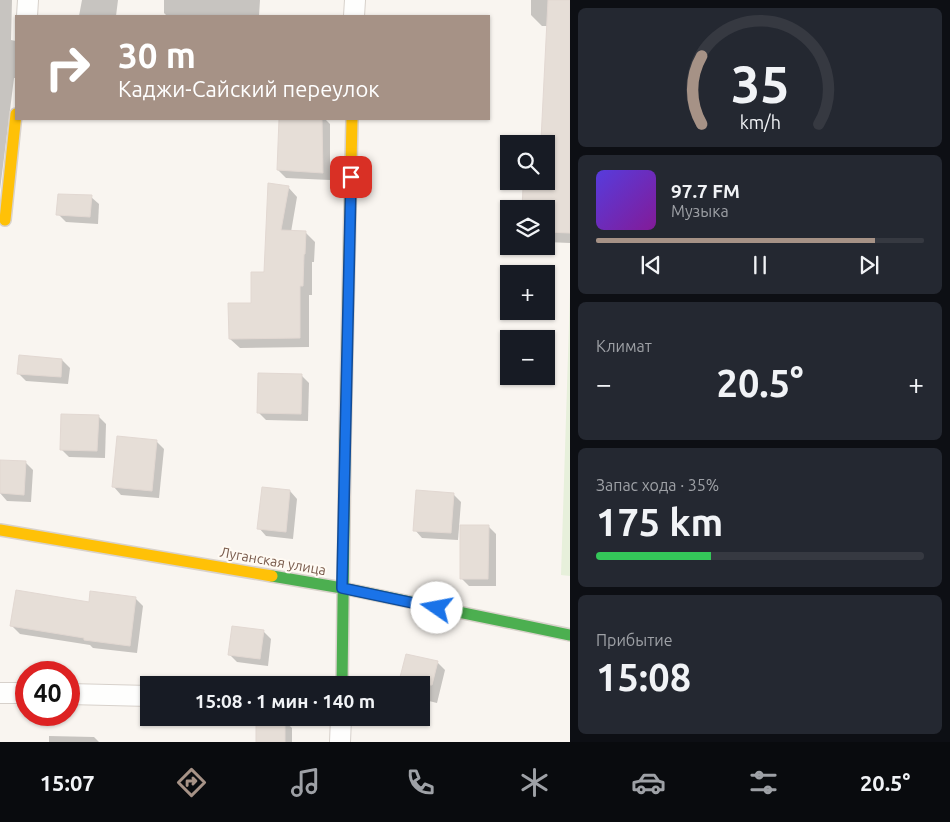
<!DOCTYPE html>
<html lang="ru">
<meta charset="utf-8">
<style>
:root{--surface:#171b24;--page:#242831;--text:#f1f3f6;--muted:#9ea1a6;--line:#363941;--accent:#a69286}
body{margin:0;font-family:Ubuntu,sans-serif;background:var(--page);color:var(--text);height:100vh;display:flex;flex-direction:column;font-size:19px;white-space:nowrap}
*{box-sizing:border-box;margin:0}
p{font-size:16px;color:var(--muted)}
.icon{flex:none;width:28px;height:28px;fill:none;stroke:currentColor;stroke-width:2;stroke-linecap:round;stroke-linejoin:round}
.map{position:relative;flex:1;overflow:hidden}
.drawer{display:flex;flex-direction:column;gap:8px;padding:8px;background:#0d0f14;width:380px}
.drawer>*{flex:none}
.guide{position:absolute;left:15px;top:15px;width:475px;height:105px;border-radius:0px;box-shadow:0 1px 4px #0004;background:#a69286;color:#fff;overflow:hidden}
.buttons{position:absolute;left:500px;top:135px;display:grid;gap:10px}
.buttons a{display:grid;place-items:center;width:55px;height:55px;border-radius:0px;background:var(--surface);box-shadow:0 1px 4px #0004;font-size:25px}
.speed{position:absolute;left:15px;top:661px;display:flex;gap:10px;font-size:25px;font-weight:700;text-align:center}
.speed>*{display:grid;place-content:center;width:65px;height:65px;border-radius:50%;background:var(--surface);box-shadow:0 1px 4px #0004;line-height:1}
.speed .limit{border:8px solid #d22;background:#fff;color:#111}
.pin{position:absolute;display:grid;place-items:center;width:42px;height:42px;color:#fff;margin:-21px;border-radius:10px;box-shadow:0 2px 8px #0006}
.me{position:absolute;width:55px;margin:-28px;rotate:282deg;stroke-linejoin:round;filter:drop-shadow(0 0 4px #0008)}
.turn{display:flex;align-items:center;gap:18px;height:105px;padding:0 20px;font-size:22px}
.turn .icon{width:65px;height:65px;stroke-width:2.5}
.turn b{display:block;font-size:35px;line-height:42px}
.big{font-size:38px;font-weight:600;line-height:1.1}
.drawer .widget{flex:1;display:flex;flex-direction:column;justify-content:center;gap:8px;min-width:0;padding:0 18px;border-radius:8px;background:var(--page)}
.drawer .dial{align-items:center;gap:0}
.dial svg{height:130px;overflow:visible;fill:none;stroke:var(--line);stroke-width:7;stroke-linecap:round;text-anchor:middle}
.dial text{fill:var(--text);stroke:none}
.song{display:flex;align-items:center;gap:15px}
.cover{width:60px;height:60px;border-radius:8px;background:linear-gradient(135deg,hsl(250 70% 55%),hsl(290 70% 35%))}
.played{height:5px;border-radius:2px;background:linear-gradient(90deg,var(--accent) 85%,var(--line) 85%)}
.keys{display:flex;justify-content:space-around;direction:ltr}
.heat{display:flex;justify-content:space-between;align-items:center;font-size:28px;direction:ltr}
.charge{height:8px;border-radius:4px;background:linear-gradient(90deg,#34c759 35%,var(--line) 0)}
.trip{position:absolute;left:140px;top:676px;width:290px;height:50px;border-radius:0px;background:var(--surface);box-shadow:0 1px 4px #0004;font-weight:600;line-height:50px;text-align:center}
.dock{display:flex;height:80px;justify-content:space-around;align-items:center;background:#090b0e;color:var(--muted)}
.dock .icon{width:35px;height:35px}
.dock .on{color:var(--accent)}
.dock b{font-size:22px;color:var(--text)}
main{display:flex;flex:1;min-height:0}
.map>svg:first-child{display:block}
.park{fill:#e7f0db}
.shadow{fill:#0003}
.building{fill:#e6ded7;stroke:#e2d8d2}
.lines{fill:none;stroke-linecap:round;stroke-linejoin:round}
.street-casing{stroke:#d7d1cb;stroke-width:22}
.fast-casing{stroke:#d9d2cb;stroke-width:14}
.slow-casing{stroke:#d9d2cb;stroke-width:14}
.street{stroke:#fefefd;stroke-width:20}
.fast{stroke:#4caf50;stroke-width:11}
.slow{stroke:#ffc107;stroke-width:11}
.route-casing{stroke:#114b97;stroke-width:12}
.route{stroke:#1a73e8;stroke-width:9}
.labels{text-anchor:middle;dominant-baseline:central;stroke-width:4;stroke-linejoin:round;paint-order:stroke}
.street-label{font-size:14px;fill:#7a5c4d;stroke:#fffaf3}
</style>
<main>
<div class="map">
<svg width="570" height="742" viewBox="0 0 570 742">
<rect width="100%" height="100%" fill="#f9f5f0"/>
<!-- park -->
<polygon class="park" points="570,292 570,576 561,575"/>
<!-- shadow -->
<g class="shadow">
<polygon points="0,0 12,0 11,40 16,41 16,78 14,78 0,190"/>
<polygon points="82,0 118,0 116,16 79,16"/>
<polygon points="164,0 260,0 259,16 167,16 164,13"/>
<polygon points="531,0 570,0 570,243 546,242 546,209 542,189 546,181 548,26 542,26 531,15"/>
<polygon points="281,119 325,119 330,124 330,180 286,178 278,170"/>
<polygon points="288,187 297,197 291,232 306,233 315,242 314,262 312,262 312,295 309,295 309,347 240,348 230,339 252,304 265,273"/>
<polygon points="91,197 99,204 98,224 66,222 58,214"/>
<polygon points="62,360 70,368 68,384 26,381 18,373"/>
<polygon points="301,375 309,383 308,421 266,420 258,412"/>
<polygon points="98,416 106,424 105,458 69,457 61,449"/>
<polygon points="156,441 164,449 159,498 121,495 114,487"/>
<polygon points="25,462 33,470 31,502 7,501 0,493 0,481"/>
<polygon points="290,491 297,499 293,539 266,536 259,528"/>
<polygon points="453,494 461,502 458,540 422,538 415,530"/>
<polygon points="489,527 496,534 496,586 469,586 461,578"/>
<polygon points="135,598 143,606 137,653 93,648 90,645 20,634 12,626 90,603"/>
<polygon points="263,631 271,639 268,666 237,662 229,654"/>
<polygon points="437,662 445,670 437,703 421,699 421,685 400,685"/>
<polygon points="284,721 292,728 292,742 257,742"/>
<polygon points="49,736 94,737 99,742 49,742"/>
</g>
<!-- building -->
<g class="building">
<polygon points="548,0 570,0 570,233 546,232 546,209 522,209 523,187 541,188 541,181 546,181 546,144 543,144 543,140 541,140"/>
<polygon points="279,119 322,119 323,173 277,170"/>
<polygon points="268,183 289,186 281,230 306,231 305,254 304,254 303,286 300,286 300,338 229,339 228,303 251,303 251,272 264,272"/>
<polygon points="58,194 92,195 90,217 56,215"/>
<polygon points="19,355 62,359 61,377 17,374"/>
<polygon points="258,373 302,374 301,414 257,413"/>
<polygon points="61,414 99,415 97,451 60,450"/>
<polygon points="117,436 157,440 152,491 112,487"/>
<polygon points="0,460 26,461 24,495 0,493"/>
<polygon points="262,487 290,490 286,532 257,529"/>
<polygon points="416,490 454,493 451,533 413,531"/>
<polygon points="460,525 489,525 488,579 460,579"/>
<polygon points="16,590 89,602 90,591 136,597 130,646 84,640 84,638 10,626"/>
<polygon points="232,626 264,630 260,659 228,655"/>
<polygon points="406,654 438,661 432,685 398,685"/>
<rect x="256" y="719" width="29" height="23"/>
</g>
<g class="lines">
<defs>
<g id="street">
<polyline points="27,16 28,0"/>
<polyline points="354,16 355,0"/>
<polyline points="0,693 26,693"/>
<polyline points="69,694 149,696"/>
<polyline points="340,742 341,718"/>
</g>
<g id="fast">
<polyline points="272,576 342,588 570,635"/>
<polyline points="342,685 345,440"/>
</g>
<g id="slow">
<polyline points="5,220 16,114"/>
<polyline points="345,440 352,119"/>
<polyline points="0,530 272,576"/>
</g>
</defs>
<!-- street casing -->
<use href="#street" class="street-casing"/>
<!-- fast casing -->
<use href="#fast" class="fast-casing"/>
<!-- slow casing -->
<use href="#slow" class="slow-casing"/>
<!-- street -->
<use href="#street" class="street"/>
<!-- fast -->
<use href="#fast" class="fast"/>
<!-- slow -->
<use href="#slow" class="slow"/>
</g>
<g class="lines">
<defs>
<polyline id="route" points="351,177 342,588 437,608"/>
</defs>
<!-- route casing -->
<use href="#route" class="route-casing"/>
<!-- route -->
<use href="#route" class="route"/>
</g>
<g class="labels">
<!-- street labels -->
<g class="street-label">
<text transform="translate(273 561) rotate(10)">Луганская улица</text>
</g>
</g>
</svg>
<div class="buttons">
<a><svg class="icon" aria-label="search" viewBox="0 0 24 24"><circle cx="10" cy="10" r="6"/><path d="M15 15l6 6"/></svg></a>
<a><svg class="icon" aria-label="layers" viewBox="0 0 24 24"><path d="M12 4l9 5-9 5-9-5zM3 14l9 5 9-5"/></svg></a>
<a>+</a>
<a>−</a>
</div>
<div class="speed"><div class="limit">40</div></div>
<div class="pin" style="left:351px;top:177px;background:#d93025"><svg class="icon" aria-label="arrive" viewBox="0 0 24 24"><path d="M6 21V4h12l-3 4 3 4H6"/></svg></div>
<svg class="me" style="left:437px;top:608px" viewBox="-20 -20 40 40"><circle r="19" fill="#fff"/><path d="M0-13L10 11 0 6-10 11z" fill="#1a73e8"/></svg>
<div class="trip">15:08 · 1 мин · 140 m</div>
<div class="guide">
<div class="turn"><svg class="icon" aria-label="right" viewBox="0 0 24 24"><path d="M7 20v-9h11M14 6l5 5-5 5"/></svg><div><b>30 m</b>Каджи-Сайский переулок</div></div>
</div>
</div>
<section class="drawer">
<div class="widget dial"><svg viewBox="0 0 100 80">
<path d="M14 69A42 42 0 1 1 86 69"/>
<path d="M14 69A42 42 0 0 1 14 27" stroke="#a69286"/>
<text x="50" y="56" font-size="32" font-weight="700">35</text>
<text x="50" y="72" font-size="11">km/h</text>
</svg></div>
<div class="widget">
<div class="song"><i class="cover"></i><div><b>97.7 FM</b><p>Музыка</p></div></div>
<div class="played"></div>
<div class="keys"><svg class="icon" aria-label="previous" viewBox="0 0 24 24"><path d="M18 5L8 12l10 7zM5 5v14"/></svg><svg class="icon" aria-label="pause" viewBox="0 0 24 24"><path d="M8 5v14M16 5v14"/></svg><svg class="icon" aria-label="next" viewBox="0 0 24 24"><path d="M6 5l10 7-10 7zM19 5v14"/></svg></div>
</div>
<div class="widget"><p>Климат</p>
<div class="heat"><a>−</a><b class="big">20.5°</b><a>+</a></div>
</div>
<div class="widget"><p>Запас хода · 35%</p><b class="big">175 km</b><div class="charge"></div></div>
<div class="widget"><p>Прибытие</p><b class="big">15:08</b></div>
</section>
</main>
<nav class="dock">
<b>15:07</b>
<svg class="icon on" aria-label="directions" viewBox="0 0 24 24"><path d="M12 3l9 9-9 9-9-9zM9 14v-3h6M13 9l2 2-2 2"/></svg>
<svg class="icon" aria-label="music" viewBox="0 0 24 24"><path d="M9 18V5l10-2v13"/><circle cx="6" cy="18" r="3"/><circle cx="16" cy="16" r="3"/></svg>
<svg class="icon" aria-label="phone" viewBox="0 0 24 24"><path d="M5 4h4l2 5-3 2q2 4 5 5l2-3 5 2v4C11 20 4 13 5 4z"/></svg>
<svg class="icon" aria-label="climate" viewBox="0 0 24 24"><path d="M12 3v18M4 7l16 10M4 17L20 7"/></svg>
<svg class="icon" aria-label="car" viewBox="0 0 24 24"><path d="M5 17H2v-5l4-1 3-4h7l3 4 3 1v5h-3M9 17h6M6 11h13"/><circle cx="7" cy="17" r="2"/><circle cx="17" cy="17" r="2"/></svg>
<svg class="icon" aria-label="filters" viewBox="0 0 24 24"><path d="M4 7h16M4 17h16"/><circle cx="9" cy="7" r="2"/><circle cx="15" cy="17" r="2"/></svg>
<b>20.5°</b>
</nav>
